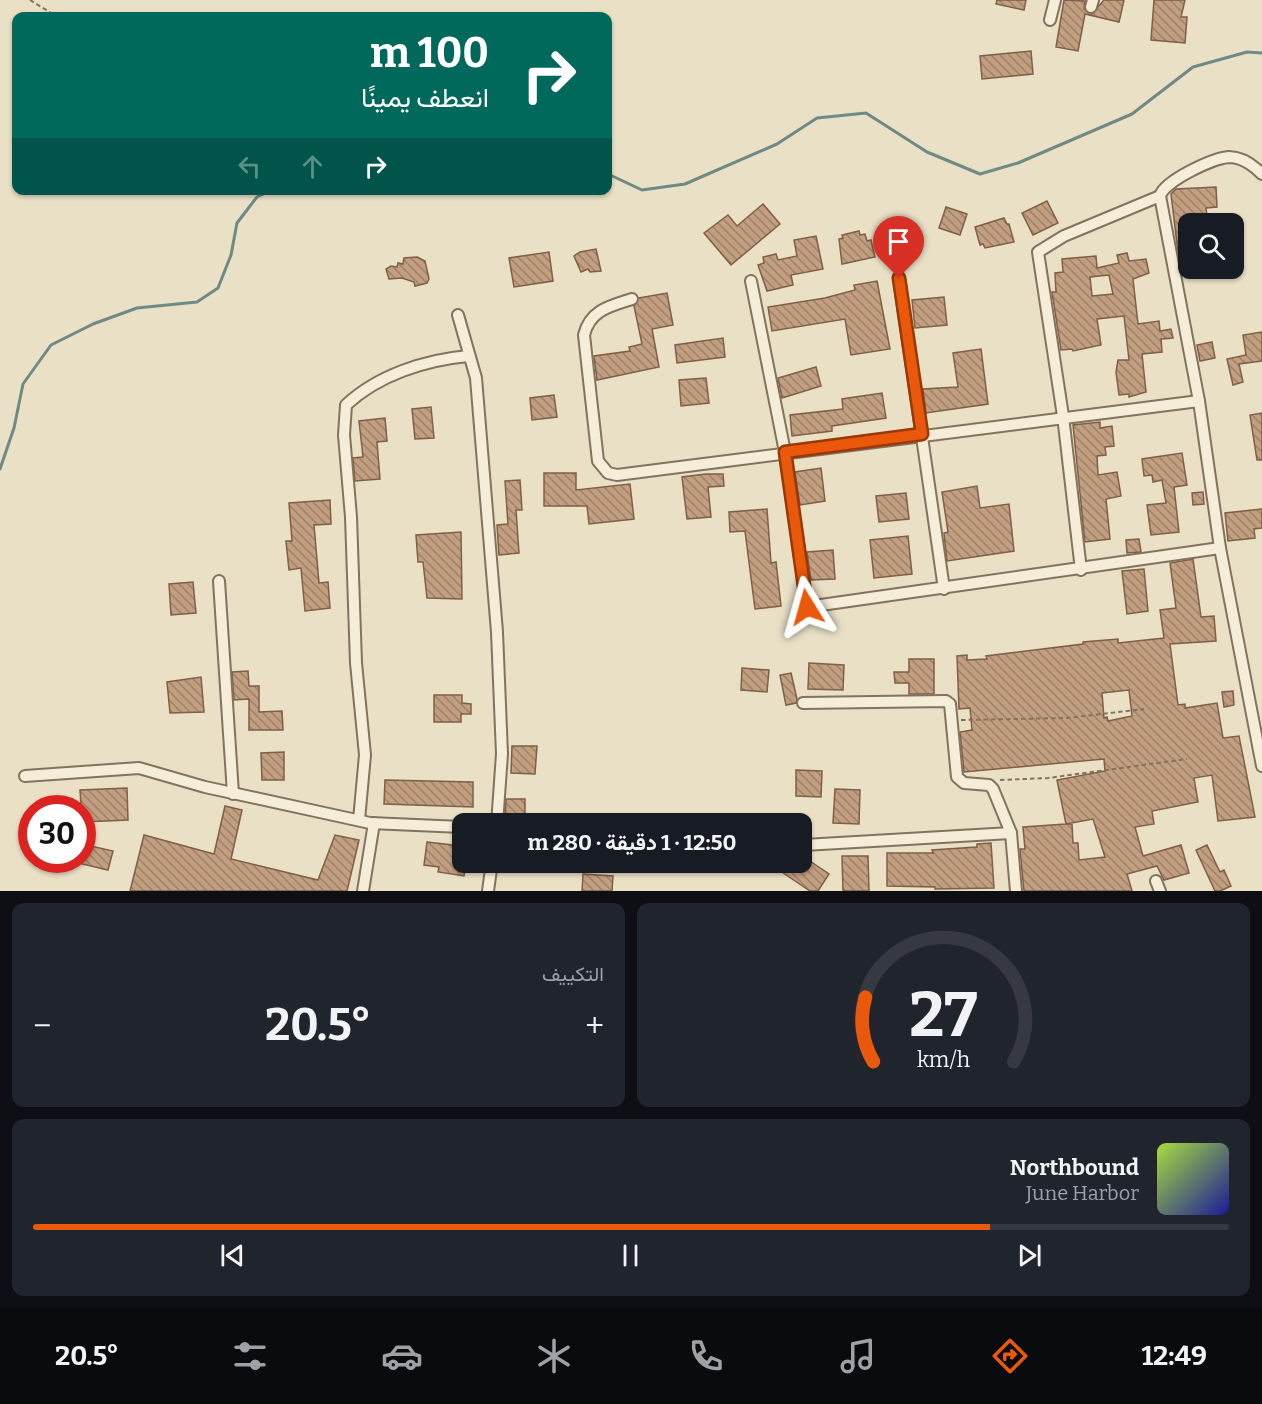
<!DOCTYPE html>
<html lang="ar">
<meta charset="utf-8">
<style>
:root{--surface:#171b24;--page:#20242c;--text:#f1f3f6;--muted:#9ea1a6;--line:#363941;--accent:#ea580c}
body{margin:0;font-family:Bitter,Vazirmatn,serif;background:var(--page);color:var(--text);direction:rtl;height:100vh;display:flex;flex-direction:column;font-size:22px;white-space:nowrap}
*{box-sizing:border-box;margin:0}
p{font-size:20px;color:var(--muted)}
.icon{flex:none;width:33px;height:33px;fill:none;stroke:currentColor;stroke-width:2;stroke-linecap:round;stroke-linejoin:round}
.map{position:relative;height:891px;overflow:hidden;direction:ltr}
.side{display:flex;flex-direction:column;gap:12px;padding:12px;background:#0d0f14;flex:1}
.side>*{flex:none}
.top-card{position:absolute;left:12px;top:12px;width:600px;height:183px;border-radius:12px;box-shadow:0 2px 4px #0004;direction:rtl;background:#00695c;color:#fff;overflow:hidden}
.buttons{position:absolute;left:1178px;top:213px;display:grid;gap:12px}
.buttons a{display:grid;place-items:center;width:66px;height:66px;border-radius:12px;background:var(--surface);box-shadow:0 2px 4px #0004;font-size:30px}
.speed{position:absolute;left:18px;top:795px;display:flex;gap:12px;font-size:30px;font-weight:700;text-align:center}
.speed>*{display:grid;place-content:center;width:78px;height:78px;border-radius:50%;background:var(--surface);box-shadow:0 2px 4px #0004;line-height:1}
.speed .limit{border:9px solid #d22;background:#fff;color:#111}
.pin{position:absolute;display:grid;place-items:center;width:51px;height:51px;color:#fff;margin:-62px -26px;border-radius:50% 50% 50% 0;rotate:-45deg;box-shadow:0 0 6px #0007}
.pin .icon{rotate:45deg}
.me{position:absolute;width:66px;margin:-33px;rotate:352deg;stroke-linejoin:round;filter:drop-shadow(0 0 4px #0008)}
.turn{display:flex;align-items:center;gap:21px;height:126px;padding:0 24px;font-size:27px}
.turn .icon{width:78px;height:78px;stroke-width:2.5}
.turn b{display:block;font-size:42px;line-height:51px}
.lanes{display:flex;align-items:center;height:57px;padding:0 24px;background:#0003;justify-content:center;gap:30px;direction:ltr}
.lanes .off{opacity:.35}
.big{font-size:45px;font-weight:700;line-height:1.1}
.side .widget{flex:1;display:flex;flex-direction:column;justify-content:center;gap:9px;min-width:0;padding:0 21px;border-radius:12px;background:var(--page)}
.side .dial{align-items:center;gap:0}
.dial svg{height:156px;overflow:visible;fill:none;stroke:var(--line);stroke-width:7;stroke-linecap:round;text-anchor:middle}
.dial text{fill:var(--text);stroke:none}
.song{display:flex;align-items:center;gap:18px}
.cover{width:72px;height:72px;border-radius:9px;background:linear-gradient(135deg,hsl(80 70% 55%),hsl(240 70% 35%))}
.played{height:6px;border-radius:3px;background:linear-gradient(90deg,var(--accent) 80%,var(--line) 80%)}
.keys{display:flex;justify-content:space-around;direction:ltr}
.heat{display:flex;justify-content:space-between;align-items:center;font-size:33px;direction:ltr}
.side .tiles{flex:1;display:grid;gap:12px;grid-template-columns:1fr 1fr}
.widget:last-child{grid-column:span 2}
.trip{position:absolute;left:452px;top:813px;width:360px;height:60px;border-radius:12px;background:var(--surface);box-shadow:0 2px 4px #0004;font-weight:700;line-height:60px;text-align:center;direction:rtl}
.tabs{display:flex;height:96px;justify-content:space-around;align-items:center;background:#090b0e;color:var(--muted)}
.tabs .icon{width:42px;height:42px}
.tabs .current{color:var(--accent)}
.tabs b{font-size:27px;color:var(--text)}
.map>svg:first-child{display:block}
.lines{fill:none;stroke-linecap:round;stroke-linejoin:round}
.stream{stroke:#6f8a85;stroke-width:3}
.building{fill:url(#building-back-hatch);stroke:#7e5f47;stroke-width:1.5;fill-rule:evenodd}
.street-casing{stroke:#82735e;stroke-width:14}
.path{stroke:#82735e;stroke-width:2;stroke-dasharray:4.5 3;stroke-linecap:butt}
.street{stroke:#f5edd8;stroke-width:10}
.route-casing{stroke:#983908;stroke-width:15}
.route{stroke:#ea580c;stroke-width:10}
</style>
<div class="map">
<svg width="1262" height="891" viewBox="0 0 1262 891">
<defs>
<pattern id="building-back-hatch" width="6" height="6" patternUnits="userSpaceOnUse" patternTransform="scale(1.5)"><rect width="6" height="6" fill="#c29f80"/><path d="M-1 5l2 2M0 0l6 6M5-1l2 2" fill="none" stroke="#9e8268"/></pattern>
</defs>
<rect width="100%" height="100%" fill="#e9e0c6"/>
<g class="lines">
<!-- stream -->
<g class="stream">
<polyline points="608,174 642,190 685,184 777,144 817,118 866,113 927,152 980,174 1018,163 1132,114 1193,67 1247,52 1262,53"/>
<polyline points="0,469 14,428 23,384 51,345 93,324 137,308 197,302 218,288 231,255 237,223 257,197 272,190"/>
</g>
</g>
<!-- building -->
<g class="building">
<polygon points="997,0 1026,0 1024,10 996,4"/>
<polygon points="1064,0 1085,1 1084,9 1092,14 1104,0 1124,0 1119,22 1085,14 1078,51 1056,47"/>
<polygon points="1154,0 1185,0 1181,17 1187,17 1185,43 1151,40"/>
<polygon points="1031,51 1033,74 982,79 980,56"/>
<polygon points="1216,187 1217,207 1206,208 1208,224 1188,224 1188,251 1178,252 1171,194 1176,189"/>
<polygon points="1047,201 1058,223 1033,235 1022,213"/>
<polygon points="763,204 780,224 731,265 704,233 728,215 737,226"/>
<polygon points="946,207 967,214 960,235 939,228"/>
<polygon points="1004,218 1007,224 1009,224 1014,242 985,248 983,244 980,245 975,227"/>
<polygon points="859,231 860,235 865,234 867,241 871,240 875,257 842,264 839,239 843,238 842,235"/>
<polygon points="816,236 823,269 791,275 793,285 767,291 758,265 764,263 763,257 776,254 778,260 797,256 794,240"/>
<polygon points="596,249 601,271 590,272 588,269 581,272 574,256 580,252"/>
<polygon points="549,252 553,281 514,287 509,258"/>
<path d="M1127,253L1129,261L1146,259L1149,273L1133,279L1138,324L1159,321L1160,331L1171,329L1173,338L1161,339L1162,352L1142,354L1146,392L1129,397V394L1119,395L1116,372L1118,360H1129L1124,316L1097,319L1101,345L1073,351L1072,349L1061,350L1052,292H1056L1055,273L1063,272L1062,259L1096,256L1097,268L1119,263L1117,255ZM1109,275L1113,294L1092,296L1090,277Z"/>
<polygon points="417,257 425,261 429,279 427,283 415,286 414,282 402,278 389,279 386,269 391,266 397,267 398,263 403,264 404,258"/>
<polygon points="877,281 890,349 851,355 845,319 772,331 768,307 825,298 855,290 854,285"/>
<polygon points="667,293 673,325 652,329 659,367 597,380 594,356 630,351 629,347 642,344 634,306 639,298"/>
<polygon points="944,297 947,325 915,328 912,300"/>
<polygon points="1262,332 1262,361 1239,364 1243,382 1233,385 1227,359 1246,355 1243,335"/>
<polygon points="723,338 725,357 677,363 675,345"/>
<polygon points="1212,342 1215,358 1200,361 1197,345"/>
<polygon points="981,349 988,404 926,413 923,389 958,387 953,353"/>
<polygon points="816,367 821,386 782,398 778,378"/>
<polygon points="706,378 709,403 681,406 679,380"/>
<polygon points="882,393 886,418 832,426 832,431 792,436 790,415 843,409 842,399"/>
<polygon points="554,395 557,417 532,420 530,398"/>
<polygon points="431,407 434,438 415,439 412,409"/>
<polygon points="1262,413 1262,460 1257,460 1250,415"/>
<polygon points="385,418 387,441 377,442 380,479 355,481 353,458 363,457 359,421"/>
<polygon points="1100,422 1100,428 1112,426 1114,446 1105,447 1106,455 1097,456 1098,475 1117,472 1121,496 1106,499 1110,539 1085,542 1073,425"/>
<polygon points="1182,453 1187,485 1174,487 1179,532 1151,535 1147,505 1166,503 1162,480 1153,482 1152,475 1144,476 1142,459"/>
<polygon points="821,468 825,501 800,505 795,472"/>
<polygon points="544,473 576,473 576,490 630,484 634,519 589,524 587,506 544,506"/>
<polygon points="706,474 723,474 724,486 708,487 711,517 687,519 682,477"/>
<polygon points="520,480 522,510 516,510 519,553 499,555 497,525 508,524 505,481"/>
<polygon points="977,486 980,508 1009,504 1014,551 947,561 944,533 948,532 942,492"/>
<polygon points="1203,492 1204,504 1193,505 1192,493"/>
<polygon points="906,493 909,519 879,522 876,496"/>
<polygon points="330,500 331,524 314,525 319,583 328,582 330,608 305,611 301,568 289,570 286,541 292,541 289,503"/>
<polygon points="767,509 771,563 776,562 781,606 755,609 745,531 730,532 729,512"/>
<polygon points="1262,509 1262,528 1254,529 1255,538 1228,541 1225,513"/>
<polygon points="461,532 462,599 427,598 423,562 418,562 416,535"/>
<polygon points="908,536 912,574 874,578 870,540"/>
<polygon points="1139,539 1141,552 1127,553 1126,540"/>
<polygon points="833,550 835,579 811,580 807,552"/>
<path d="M1193,559L1201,617L1214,616L1216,641L1170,644L1178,705L1185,704V708L1217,703L1223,738L1239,736L1255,817L1218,821L1212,775L1194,778L1198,802L1152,811L1154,824L1135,827L1143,856L1181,845L1189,873L1164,880L1157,866L1127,874L1132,891H1024L1020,849H1025L1023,827L1066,824L1057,780L1105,771L1104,759L964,772L960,732L972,730L970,708L959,709L957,656L967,655V660L987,659L986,656L1083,644V642L1118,639V643L1164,638L1160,610L1176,608L1170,563ZM1129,690L1132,716L1108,721L1107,717L1104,718L1102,693ZM1093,819L1105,857L1079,860L1078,843H1073L1072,824H1066Z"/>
<polygon points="1144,569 1148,611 1127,614 1122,571"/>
<polygon points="193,582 196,613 171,615 169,584"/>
<polygon points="909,659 934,659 934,694 909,694 909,683 895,683 894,672 909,672"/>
<polygon points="809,663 844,665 843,690 808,689"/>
<polygon points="742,668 769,670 767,692 741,690"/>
<polygon points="248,671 249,686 259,686 259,712 282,711 283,730 249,730 249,699 234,700 232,672"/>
<polygon points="791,673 797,699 796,703 786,705 780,675"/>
<polygon points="201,677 204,712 170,713 167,682"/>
<polygon points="1233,691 1234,705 1224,707 1222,692"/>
<polygon points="434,695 462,695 462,703 471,704 471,714 461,714 461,722 434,722"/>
<polygon points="512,746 537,746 535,774 511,773"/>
<polygon points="284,752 284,780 262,780 261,753"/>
<polygon points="796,770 822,771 821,797 796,796"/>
<polygon points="385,780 473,782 473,807 384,804"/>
<polygon points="127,788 128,820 82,822 80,790"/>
<polygon points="835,789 860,790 859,824 833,823"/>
<polygon points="506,799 525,799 525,824 505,824"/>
<polygon points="225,806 242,810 231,859 318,880 335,835 359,840 347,891 130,891 144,835 214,854"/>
<polygon points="427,842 462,846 462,862 466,862 464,876 438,872 439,867 424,865"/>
<polygon points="991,843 994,888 935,889 935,887 887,886 887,853 933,853 932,850 977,847 977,844"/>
<polygon points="82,844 113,851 108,870 82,864"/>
<polygon points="1207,845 1220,872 1224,870 1231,886 1220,891 1215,891 1196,850"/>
<polygon points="801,855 829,874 818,891 810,891 767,862 801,862"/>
<polygon points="842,856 868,856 869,891 843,891"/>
<polygon points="583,874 613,876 612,891 582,891"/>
</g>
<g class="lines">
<defs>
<g id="street">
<polyline points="1091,7 1093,0"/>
<polyline points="1050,20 1055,0"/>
<path d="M1262,174C1253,165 1242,157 1229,157C1213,158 1164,181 1160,196L1199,401L1220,548L1262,766"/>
<polyline points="899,278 944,589"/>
<polyline points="751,281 785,452 807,607 1220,548"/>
<path d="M632,299C610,306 590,310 584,335L598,461L608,473L617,475L1199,401"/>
<polyline points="458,315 476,378 497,632 502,754 497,824"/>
<polyline points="1081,570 1063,416 1038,252 1064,236 1160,196"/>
<polyline points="219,581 233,794"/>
<polyline points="803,703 946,701 950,704 957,777 964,783 989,785 993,789 1011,833 1016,891"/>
<polyline points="25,776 139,768 205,787 370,823 462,827"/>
<path d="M359,820L365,755L356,663L351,517L344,435L346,405C378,375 425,360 468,356"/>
<polyline points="804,845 1011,833"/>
<polyline points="1156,881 1160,891"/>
<polyline points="363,891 374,823"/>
<polyline points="488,891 492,862"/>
</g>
</defs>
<!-- street casing -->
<use href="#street" class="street-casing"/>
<!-- path -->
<g class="path">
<polyline points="30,0 56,16"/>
<polyline points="961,720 1067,718 1144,709"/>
<polyline points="1000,780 1048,778 1187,759"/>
</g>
<!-- street -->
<use href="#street" class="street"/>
</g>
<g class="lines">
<defs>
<polyline id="route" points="807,607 785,452 922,434 899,278"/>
</defs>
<!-- route casing -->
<use href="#route" class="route-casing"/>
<!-- route -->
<use href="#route" class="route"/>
</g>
</svg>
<div class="buttons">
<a><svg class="icon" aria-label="search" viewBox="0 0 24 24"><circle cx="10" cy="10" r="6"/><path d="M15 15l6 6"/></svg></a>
</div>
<div class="speed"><div class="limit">30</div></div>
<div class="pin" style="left:899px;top:278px;background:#d93025"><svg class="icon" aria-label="arrive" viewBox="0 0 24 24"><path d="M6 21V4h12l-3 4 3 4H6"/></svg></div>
<svg class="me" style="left:807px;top:607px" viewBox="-20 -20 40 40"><path d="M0-17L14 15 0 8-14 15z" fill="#ea580c" stroke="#fff" stroke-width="4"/></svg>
<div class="trip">12:50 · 1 دقيقة · 280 m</div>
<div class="top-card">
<div class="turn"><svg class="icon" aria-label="right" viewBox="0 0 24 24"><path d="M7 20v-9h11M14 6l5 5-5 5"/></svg><div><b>100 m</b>انعطف يمينًا</div></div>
<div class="lanes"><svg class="icon off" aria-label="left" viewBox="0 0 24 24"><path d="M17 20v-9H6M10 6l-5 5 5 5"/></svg><svg class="icon off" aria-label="ahead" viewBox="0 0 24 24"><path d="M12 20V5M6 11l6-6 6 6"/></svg><svg class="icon" aria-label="right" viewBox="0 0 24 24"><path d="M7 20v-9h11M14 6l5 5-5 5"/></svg></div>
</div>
</div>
<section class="side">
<div class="tiles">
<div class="widget dial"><svg viewBox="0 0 100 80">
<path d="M14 69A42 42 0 1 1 86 69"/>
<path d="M14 69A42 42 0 0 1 10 36" stroke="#ea580c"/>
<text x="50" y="56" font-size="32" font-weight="700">27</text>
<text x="50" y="72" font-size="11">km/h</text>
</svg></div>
<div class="widget"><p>التكييف</p>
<div class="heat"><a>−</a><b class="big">20.5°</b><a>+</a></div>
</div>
<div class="widget">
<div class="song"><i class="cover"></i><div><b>Northbound</b><p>June Harbor</p></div></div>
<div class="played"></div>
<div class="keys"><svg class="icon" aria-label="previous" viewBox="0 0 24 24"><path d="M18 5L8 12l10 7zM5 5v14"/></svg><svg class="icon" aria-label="pause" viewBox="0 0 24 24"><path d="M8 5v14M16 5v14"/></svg><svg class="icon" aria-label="next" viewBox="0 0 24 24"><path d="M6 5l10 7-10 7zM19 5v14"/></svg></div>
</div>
</div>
</section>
<nav class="tabs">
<b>12:49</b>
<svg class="icon current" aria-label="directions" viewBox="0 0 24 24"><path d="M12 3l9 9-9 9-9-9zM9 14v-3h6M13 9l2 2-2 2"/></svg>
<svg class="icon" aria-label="music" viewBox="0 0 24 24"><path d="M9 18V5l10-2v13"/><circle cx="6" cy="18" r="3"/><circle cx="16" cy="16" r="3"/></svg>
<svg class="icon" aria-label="phone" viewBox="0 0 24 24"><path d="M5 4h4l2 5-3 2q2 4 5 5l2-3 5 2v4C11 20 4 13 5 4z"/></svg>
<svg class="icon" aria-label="climate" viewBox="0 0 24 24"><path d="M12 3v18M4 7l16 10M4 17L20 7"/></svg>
<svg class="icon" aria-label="car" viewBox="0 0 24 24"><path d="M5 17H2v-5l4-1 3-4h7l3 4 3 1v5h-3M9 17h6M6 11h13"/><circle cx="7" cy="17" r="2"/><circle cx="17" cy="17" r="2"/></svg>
<svg class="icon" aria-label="filters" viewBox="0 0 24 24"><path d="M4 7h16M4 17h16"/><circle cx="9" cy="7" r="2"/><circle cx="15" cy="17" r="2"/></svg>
<b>20.5°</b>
</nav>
